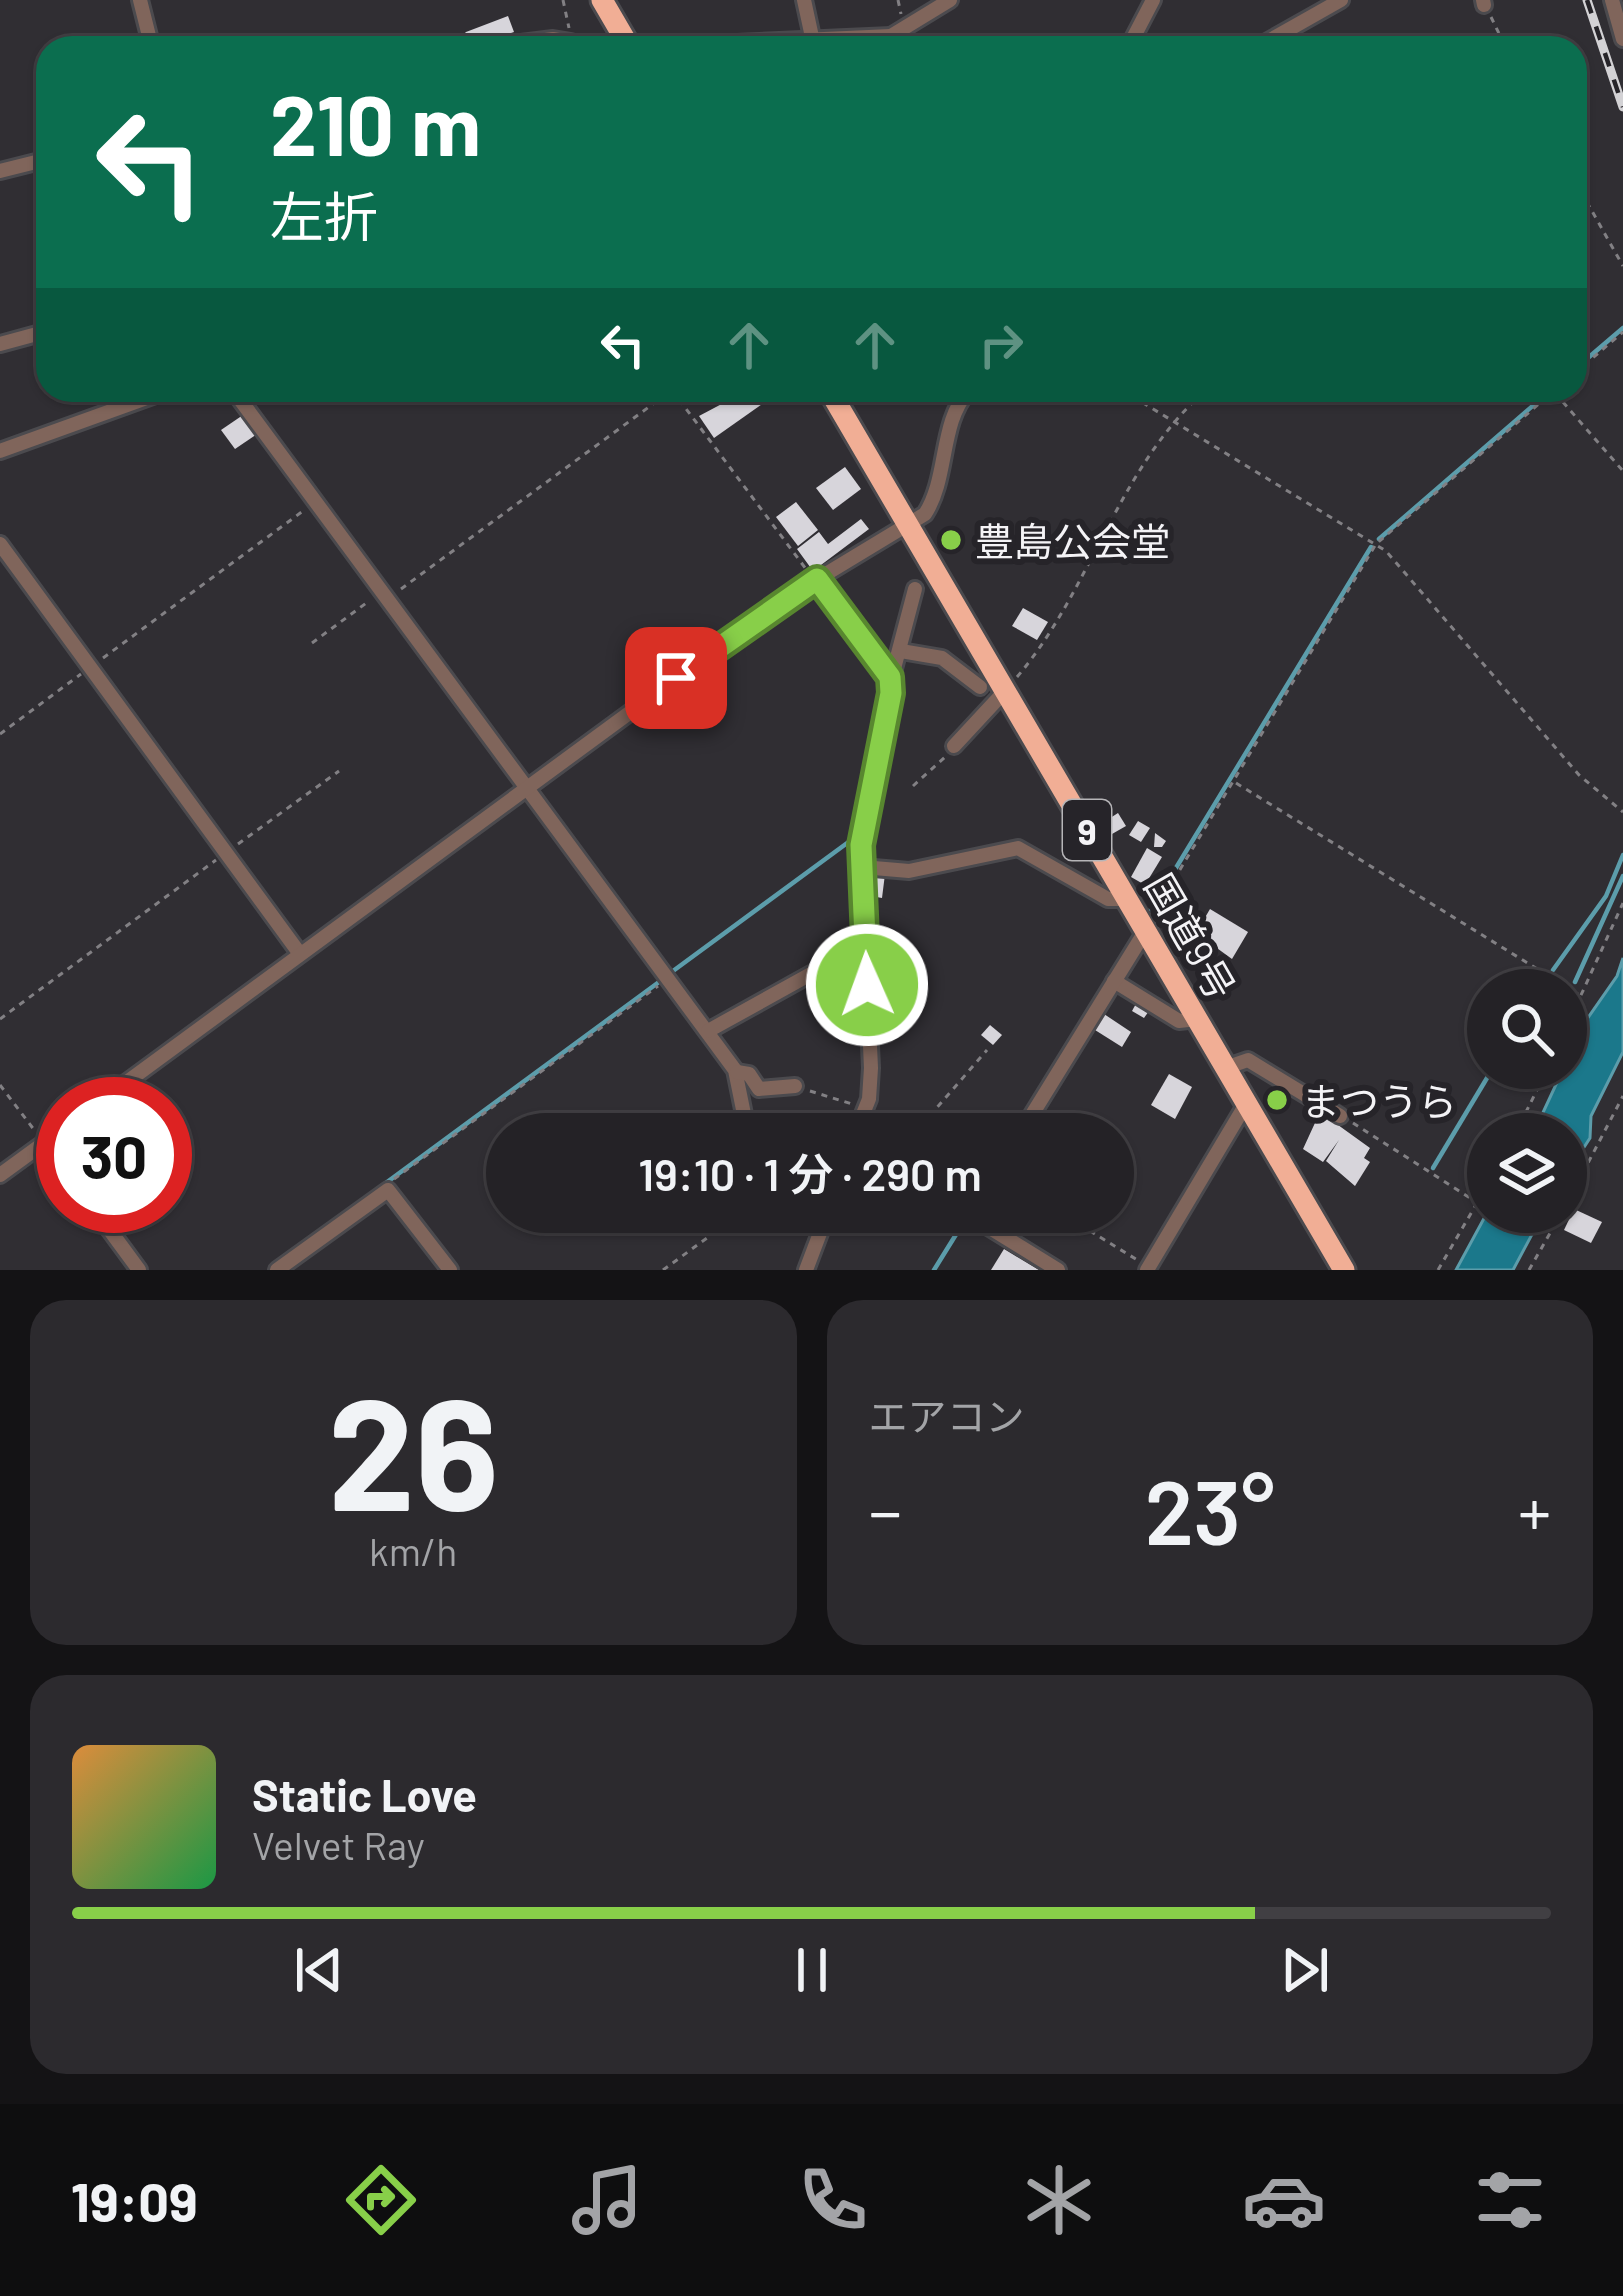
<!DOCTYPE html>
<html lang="ja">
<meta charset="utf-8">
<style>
:root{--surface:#242226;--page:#2c2a2e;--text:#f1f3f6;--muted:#a3a4a7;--line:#413f43;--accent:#88cf49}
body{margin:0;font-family:Barlow,"Noto Sans JP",sans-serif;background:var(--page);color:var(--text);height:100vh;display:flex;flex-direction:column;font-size:45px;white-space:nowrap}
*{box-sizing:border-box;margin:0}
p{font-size:39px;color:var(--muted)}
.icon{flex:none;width:66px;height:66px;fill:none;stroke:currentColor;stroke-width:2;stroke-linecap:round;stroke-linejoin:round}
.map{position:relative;height:1270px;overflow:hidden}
.sheet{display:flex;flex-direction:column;gap:30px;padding:30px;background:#141315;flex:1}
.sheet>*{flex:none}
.banner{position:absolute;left:36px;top:36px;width:1551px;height:366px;border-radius:36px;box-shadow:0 3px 9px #0004,0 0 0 3px var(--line);background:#0b6e4f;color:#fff;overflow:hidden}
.controls{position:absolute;left:1467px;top:969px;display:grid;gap:24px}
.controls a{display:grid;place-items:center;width:120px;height:120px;border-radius:50%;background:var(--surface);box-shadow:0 3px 9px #0004,0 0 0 3px var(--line);font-size:60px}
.speed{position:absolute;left:36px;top:1077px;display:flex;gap:24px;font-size:60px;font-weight:700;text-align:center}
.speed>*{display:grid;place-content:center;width:156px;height:156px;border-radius:50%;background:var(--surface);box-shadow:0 3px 9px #0004,0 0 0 3px var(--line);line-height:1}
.speed .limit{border:18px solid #d22;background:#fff;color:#111}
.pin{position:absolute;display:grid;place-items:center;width:102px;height:102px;color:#fff;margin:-51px;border-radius:24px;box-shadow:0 6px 18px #0006}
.me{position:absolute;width:132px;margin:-66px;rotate:358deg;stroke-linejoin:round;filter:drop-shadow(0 0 9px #0008)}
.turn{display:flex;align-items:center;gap:42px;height:252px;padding:0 36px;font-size:54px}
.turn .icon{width:156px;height:156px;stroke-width:2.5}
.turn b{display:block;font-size:84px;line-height:102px}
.lanes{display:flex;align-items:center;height:114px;padding:0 36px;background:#0003;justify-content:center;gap:60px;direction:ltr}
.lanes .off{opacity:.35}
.big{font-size:90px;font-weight:600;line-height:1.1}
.sheet .widget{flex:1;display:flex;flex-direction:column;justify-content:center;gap:18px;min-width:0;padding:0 42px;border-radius:36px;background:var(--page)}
.sheet .dial{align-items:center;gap:0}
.dial b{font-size:156px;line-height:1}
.song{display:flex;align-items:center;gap:36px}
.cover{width:144px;height:144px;border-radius:18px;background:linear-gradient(135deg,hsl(30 70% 55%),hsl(140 70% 35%))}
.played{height:12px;border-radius:6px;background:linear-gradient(90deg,var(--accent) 80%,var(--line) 80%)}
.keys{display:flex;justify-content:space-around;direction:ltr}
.heat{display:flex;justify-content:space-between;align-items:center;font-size:66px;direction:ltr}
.sheet .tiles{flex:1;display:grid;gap:30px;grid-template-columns:1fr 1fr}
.widget:last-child{grid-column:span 2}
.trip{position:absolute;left:486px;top:1113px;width:648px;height:120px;border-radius:60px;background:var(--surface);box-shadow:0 3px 9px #0004,0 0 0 3px var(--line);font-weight:600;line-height:120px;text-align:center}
.tabs{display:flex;height:192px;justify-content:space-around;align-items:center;background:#0e0e0f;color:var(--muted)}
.tabs .icon{width:84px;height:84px}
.tabs .active{color:var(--accent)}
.tabs b{font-size:54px;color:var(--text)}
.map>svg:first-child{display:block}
.water{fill:#1b788b;stroke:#5c9dab;stroke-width:3}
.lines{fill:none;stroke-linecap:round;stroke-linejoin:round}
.stream{stroke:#5c9dab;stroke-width:4.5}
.building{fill:#d7d5db}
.minor-casing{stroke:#4b4a4e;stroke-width:20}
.highway-casing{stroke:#4b4a4e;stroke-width:27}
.path{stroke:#828084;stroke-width:3;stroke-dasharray:6 6;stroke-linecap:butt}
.minor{stroke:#80655b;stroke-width:14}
.highway{stroke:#f1ae95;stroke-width:21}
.rail-casing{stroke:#d3d2d5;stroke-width:9}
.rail{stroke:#262429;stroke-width:4.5;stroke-dasharray:14;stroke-linecap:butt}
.route-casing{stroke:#58872f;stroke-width:30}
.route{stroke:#88cf49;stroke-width:21}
.poi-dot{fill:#88cf49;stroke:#262429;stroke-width:4.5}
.labels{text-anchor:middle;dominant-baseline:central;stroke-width:12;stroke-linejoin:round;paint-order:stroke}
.shield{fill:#262429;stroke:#b6b5b8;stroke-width:3}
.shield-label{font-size:36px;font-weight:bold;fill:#f4f3f6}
.poi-label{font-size:39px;fill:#f4f3f6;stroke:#262429;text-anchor:start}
.street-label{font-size:39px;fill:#f4f3f6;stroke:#262429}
</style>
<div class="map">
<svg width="1623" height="1270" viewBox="0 0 1623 1270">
<rect width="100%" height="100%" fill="#302e33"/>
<!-- water -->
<g class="water">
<polygon points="1623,958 1623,1052 1591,1116 1590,1138 1566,1175 1566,1134 1533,1134 1585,1022 1617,976"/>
<polygon points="1488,1211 1544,1212 1513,1270 1456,1270"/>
</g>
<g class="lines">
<!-- stream -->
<g class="stream">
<polyline points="1575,369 1623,328"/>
<polyline points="1379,539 1551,390"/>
<polyline points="1151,909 1371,547"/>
<polyline points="1553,970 1606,896 1623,855"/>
<polyline points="673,971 854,838"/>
<polyline points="1575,982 1623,876"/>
<polyline points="1540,990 1549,976"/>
<polyline points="1433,1168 1493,1068"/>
<polyline points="345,1213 659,982"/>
<polyline points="934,1270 965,1220"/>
</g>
</g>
<!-- building -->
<g class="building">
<polygon points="508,16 514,32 467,48 462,36 466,32"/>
<polygon points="748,390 782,390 714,438 699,416"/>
<polygon points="243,415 257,434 235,449 221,430"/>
<polygon points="845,467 861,489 833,510 816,488"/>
<polygon points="796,502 818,530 798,546 776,517"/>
<polygon points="861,519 869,529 813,571 797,549 819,532 828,544"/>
<polygon points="941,531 963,537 960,549 938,543"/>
<polygon points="1023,608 1048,622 1037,640 1012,626"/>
<polygon points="1118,813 1126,826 1112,834 1104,822"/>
<polygon points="1138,821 1150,828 1141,842 1129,835"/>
<polygon points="1155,833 1166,841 1162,847 1154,847"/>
<polygon points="1147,848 1162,857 1145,885 1131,877"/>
<polygon points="874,872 885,874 882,898 871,896"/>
<polygon points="1210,909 1248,932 1232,959 1196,933"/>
<polygon points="1138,1000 1151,1008 1144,1018 1132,1011"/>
<polygon points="1104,1014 1131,1032 1122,1047 1095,1030"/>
<polygon points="990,1025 1002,1035 993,1045 981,1035"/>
<polygon points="1169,1074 1192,1087 1175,1119 1151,1105"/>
<polygon points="1320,1112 1370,1148 1364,1158 1370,1162 1355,1186 1326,1161 1339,1140 1323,1162 1303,1149"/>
<polygon points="1574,1209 1602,1222 1591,1243 1564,1230"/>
<polygon points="1004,1249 1039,1270 991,1270"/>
</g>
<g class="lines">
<defs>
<g id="minor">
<polyline points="140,0 152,48"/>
<polyline points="804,0 812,37"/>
<polyline points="1483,0 1484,5"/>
<polyline points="1612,0 1623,39"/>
<polyline points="891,36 950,0"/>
<polyline points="480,48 553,39 571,42 573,48"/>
<polyline points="627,48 891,36 919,48"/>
<polyline points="1128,48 1153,0"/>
<polyline points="1256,48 1341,0"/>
<polyline points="0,171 48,159"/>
<polyline points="0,344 48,331"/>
<polyline points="233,390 735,1070 748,1134"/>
<polyline points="0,451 169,390"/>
<polyline points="0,544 300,954"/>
<polyline points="817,579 892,688 861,845 871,1068 869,1099 855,1134"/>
<polyline points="901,651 942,658 980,687"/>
<polyline points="891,680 915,589"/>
<polyline points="954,746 1005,691"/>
<polyline points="862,867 909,871 1018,848 1108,899 1128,899"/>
<polyline points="1114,981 1179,1021 1197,1019"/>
<polyline points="708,1031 865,944"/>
<polyline points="1225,1068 1248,1060 1340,1116"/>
<polyline points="737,1072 749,1074 759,1089 795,1086"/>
<path d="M97,1104L783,600L925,514C949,477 939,423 969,390"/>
<polyline points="1020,1134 1146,930"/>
<polyline points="45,1142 63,1166"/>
<polyline points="0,1175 63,1129"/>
<polyline points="92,1206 139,1270"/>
<polyline points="964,1212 1058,1270"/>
<polyline points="277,1270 388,1190 450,1270"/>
<polyline points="806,1270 828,1212"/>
<polyline points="1147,1270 1246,1104"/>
</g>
<g id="highway">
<polyline points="602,0 630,48"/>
<polyline points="829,390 1344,1270"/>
</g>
</defs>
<!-- minor casing -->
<use href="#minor" class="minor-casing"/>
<!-- highway casing -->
<use href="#highway" class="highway-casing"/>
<!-- path -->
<g class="path">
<polyline points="563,0 569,28"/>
<polyline points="898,0 901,14"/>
<polyline points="1491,17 1506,48"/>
<polyline points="1575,181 1623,266"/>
<polyline points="1575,373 1623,332"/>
<polyline points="1122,390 1386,551 1579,775 1623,812"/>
<polyline points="1555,393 1623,471"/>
<polyline points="401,589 672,390 806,569"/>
<polyline points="312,643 369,601"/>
<polyline points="103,658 303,511"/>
<path d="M1017,677C1092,589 1117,468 1206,390"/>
<polyline points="0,734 81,674"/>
<polyline points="1236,783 1581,996"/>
<polyline points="913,786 945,757"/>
<polyline points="238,844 339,771"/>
<polyline points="1155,911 1376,544 1555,390"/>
<polyline points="0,1019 216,860"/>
<polyline points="1566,1028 1623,903"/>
<polyline points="0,1085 35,1131"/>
<polyline points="810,1091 852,1104"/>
<polyline points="1353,1123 1478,1203"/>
<polyline points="914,1134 987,1050"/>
<polyline points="1515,1134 1548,1068"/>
<polyline points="394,1179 658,986"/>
<polyline points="1566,1205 1623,1096"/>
<polyline points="1059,1212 1139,1261"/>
<polyline points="663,1270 729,1222 732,1212"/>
<polyline points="1438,1270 1488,1184"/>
<polyline points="1529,1270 1562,1212"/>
</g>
<!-- minor -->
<use href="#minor" class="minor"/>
<!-- highway -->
<use href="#highway" class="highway"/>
<defs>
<polyline id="rail" points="1587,0 1623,107"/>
</defs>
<!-- rail casing -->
<use href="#rail" class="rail-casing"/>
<!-- rail -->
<use href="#rail" class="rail"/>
</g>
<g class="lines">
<defs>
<polyline id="route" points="676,678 817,579 890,677 891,693 861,845 867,985"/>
</defs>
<!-- route casing -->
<use href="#route" class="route-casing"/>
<!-- route -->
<use href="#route" class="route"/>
</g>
<!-- markers -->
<g class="poi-dot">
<circle cx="951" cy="540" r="12"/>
<circle cx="1277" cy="1100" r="12"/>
</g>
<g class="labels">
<!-- shield labels -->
<rect class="shield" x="1063" y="800" width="48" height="60" rx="9"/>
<g class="shield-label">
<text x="1087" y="830">9</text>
</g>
<!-- poi labels -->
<g class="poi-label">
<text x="975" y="540">豊島公会堂</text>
<text x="1301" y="1100">まつうら</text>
</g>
<!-- street labels -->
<g class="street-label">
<text transform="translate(1191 936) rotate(60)">国道9号</text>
</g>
</g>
</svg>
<div class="controls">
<a><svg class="icon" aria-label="search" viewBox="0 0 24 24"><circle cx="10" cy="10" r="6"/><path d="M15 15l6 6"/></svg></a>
<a><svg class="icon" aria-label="layers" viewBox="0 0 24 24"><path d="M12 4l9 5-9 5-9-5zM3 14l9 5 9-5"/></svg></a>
</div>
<div class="speed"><div class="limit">30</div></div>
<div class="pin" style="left:676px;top:678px;background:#d93025"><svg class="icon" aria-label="arrive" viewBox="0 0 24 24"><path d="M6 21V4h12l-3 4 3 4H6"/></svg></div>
<svg class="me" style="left:867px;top:985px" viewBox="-20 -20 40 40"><circle r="17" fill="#88cf49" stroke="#fff" stroke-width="3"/><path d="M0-11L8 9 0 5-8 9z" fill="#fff"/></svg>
<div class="trip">19:10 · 1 分 · 290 m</div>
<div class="banner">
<div class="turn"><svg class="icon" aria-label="left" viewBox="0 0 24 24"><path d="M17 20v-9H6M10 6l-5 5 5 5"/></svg><div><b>210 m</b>左折</div></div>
<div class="lanes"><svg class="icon" aria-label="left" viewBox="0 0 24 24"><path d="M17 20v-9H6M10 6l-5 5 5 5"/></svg><svg class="icon off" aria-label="ahead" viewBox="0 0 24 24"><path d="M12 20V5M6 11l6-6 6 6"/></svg><svg class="icon off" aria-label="ahead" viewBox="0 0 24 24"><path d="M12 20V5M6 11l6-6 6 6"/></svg><svg class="icon off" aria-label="right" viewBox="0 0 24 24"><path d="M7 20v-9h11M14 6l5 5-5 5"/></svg></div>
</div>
</div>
<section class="sheet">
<div class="tiles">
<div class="widget dial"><b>26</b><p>km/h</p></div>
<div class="widget"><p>エアコン</p>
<div class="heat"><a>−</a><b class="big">23°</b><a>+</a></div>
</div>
<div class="widget">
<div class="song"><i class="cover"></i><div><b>Static Love</b><p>Velvet Ray</p></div></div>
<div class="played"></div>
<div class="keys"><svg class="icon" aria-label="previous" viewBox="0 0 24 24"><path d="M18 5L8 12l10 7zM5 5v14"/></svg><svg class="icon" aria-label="pause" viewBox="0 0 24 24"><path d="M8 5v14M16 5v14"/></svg><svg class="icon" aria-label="next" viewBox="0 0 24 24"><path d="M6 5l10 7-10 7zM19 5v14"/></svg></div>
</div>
</div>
</section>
<nav class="tabs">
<b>19:09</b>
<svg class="icon active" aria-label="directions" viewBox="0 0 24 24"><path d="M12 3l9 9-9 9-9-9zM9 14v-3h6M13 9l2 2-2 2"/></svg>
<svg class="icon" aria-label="music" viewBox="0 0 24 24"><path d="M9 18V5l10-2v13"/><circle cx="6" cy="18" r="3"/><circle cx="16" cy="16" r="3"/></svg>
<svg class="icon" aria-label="phone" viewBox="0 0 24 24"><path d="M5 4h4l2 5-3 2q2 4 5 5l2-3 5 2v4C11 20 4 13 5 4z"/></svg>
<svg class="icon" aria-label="climate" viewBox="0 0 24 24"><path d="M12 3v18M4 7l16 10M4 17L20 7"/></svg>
<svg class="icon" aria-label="car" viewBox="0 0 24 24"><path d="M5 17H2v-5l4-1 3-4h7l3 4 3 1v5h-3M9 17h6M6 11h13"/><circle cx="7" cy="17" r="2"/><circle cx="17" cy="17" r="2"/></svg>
<svg class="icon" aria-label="filters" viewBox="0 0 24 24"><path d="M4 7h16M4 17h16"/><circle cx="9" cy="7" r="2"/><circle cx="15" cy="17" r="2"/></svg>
</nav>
